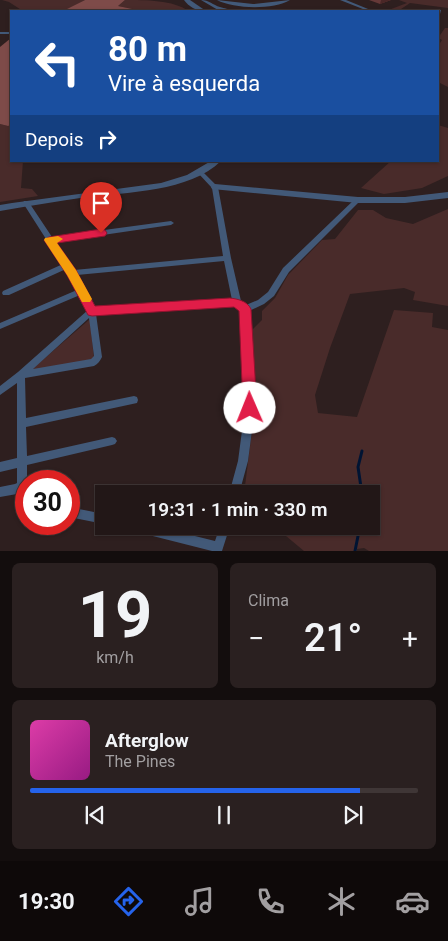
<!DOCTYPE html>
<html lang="pt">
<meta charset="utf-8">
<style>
:root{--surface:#221717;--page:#2a2020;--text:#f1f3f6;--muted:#a29fa1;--line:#3f3636;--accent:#2563eb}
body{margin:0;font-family:Roboto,sans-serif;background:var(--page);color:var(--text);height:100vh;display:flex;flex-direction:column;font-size:19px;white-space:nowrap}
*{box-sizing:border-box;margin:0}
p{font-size:16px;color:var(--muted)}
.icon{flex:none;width:28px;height:28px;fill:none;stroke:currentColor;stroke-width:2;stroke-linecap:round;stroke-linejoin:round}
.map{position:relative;height:551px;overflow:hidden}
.side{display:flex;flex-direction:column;gap:12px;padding:12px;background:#130d0d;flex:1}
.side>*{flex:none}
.guide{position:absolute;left:10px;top:10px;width:429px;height:152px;border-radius:0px;box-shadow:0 1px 4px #0004,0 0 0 1px var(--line);background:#1a4fa0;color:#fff;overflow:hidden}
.speed{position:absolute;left:15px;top:470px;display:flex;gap:10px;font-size:25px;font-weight:700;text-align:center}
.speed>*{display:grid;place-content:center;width:65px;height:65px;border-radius:50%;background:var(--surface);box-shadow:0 1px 4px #0004,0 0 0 1px var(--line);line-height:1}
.speed .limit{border:8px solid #d22;background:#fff;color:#111}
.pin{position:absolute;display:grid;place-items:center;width:42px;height:42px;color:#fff;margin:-51px -21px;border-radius:50% 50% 50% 0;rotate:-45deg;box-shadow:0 0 5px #0007}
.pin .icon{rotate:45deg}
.me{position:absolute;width:55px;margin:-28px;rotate:359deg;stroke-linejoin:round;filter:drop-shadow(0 0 4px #0008)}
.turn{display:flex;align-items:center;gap:18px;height:105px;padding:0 15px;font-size:22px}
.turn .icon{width:65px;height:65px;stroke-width:2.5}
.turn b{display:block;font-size:35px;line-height:42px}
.then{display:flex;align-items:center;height:48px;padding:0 15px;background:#0003;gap:10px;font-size:19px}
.big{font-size:38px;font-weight:600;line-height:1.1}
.side .tile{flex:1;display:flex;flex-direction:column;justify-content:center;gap:8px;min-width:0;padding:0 18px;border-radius:8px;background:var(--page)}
.side .dial{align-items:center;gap:0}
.dial b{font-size:65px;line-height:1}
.song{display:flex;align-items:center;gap:15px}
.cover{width:60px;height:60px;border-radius:8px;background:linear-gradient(135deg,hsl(320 70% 55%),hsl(310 70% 35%))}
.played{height:5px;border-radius:2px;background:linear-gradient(90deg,var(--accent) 85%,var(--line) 85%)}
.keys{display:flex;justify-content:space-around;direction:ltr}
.heat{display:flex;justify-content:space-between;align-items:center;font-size:28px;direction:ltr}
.side .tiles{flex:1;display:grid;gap:12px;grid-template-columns:1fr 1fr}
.tile:last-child{grid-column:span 2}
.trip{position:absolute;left:95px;top:485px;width:285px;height:50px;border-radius:0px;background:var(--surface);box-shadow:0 1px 4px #0004,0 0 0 1px var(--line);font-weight:600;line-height:50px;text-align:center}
.tabs{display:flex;height:80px;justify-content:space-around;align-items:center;background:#0e0909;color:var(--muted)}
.tabs .icon{width:35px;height:35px}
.tabs .on{color:var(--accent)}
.tabs b{font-size:22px;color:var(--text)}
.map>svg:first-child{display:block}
.green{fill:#492b2a}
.forest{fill:#7e4b49}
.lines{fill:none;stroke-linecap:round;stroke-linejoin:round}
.stream{stroke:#001433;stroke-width:3}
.minor{fill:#425978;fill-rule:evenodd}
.tertiary{fill:#425978;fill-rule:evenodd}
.wall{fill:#663938}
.shaded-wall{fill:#4a2727}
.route{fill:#e11d48;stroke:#92132f}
.slow{fill:#f59e0b}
</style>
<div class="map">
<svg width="448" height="551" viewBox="0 0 448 551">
<rect width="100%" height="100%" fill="#2e1f1f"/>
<!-- green -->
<g class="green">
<polygon points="2,0 85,0 64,11 23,11 9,2"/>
<path d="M125,0C145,0 174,0 188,11H142L118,6Z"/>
<polygon points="399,0 448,0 448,8 410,3 398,11 386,11 407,3"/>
<polygon points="445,28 448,28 448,87 438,82 438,46 442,40 438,38"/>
<polygon points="0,124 8,126 11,125 11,161 23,161 21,188 32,189 38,196 0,202"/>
<polygon points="438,125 448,128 448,176 422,188 384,194 361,188 391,161 438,161"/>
<polygon points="448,209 448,306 413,300 415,292 404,288 350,294 330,348 315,395 318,413 357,417 394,310 433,313 432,327 448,330 448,551 369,551 364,548 357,549 357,551 304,551 274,526 371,526 371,494 244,494 256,399 252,330 262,320 262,311 275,298 288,275 322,240 335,239 358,210 373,210 386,218 413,224"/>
<polygon points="90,319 94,359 30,371"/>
</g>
<!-- forest -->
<g class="forest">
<polygon points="85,0 125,0 118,6 142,11 63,11"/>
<polygon points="11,38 11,125 8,126 0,124 0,47"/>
</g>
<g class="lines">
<!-- stream -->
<g class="stream">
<polyline points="362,451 358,467 362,494"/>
<polyline points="360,529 361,526"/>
<polyline points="355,551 359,531"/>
</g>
<!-- minor -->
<g class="minor">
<path d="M201,0C209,0 213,5 220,7C225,9 228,8 232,11L218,10Z"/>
<polygon points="340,0 346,0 373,11 368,11"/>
<polygon points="437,9 441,10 440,14 438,14 438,11 436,11"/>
<rect x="0" y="32" width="11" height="2"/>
<path d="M201,171L203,172L218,187L231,258L241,301L246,305L258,300L268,292L283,268L356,198H358L361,200L289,272L274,296L264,304L249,311L255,408L248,461L239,494H229L238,461L245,408L241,310L235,306L96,314L102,357C100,361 98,364 94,366L25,378L26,418L134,396L137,397L138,400L137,403L26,427L27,456L112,437L115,438L117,441L115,444L112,445L27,465V481L26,488L17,494L0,497V487L15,484L17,483V468L0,472V462L17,458V383L0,395V386L18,372L88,310L80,295L0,329V323L77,290L66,269L9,295H3L2,293L3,291L63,264L48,242H46V239L23,203L24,201H28L52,237L171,221L174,223L171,225L55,242L74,270L223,256L212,188L198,173ZM224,261L232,300L94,308L77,275ZM89,318L94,356L91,359L33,369Z"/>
<polygon points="69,507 104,514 104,524 69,517"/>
<polygon points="128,526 155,526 215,541 220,526 230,526 222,551 212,551 133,531 129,530"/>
</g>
<!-- tertiary -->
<g class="tertiary">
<path d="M184,0H190L206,11C198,12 189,7 184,0Z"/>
<path d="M217,0L253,4L290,0C273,10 234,9 217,0Z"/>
<path d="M211,161H221C189,192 128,192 87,197C58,201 29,206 0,211V205L12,203L161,183L187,175Z"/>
<polygon points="215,184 358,197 405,197 448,192 448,198 405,203 358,203 212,189 211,187 212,185"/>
</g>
</g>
<!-- wall -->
<polygon class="wall" points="369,0 391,0 380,4"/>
<!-- shaded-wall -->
<polygon class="shaded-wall" points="381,0 391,0 380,4"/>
<!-- route -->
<path class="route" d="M101,229L105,230L107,233L105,236L57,243L76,270L95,306L230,298C238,299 247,301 251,309L257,408L255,413L250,414L245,413L243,408L239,311L234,307L92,316L88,315L67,275L44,240L49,237Z"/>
<!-- slow -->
<polygon class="slow" points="58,236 63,239 57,243 76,270 92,299 90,302 82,302 67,275 44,240 45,238"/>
</svg>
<div class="speed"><div class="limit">30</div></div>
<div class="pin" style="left:101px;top:233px;background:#d93025"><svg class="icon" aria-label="arrive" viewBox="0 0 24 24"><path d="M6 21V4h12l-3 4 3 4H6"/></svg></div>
<svg class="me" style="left:250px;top:408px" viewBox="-20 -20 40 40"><circle r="19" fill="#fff"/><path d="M0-13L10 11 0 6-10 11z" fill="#e11d48"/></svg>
<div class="trip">19:31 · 1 min · 330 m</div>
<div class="guide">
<div class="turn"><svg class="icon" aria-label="left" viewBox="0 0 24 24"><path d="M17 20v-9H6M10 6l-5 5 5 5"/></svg><div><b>80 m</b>Vire à esquerda</div></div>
<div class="then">Depois<svg class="icon" aria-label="right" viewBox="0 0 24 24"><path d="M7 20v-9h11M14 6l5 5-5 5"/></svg></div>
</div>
</div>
<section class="side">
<div class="tiles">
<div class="tile dial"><b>19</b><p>km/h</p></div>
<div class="tile"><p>Clima</p>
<div class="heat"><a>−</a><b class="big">21°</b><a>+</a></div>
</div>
<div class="tile">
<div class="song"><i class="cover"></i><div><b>Afterglow</b><p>The Pines</p></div></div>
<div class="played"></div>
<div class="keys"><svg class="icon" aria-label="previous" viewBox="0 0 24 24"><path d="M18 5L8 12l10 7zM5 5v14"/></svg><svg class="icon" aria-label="pause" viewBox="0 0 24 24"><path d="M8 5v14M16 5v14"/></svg><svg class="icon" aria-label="next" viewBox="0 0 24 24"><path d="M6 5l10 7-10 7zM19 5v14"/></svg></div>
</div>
</div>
</section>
<nav class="tabs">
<b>19:30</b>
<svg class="icon on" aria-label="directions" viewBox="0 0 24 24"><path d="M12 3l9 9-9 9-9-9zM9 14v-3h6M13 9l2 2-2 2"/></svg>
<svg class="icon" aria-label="music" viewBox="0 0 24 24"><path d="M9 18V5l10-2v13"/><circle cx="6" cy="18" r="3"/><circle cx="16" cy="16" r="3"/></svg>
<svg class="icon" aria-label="phone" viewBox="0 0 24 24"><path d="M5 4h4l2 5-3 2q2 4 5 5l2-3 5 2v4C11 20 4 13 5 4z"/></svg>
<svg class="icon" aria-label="climate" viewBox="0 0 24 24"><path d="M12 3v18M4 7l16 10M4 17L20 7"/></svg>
<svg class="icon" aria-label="car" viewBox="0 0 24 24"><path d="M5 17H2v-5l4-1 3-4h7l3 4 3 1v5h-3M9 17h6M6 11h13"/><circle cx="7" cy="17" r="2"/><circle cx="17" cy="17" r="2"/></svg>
</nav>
